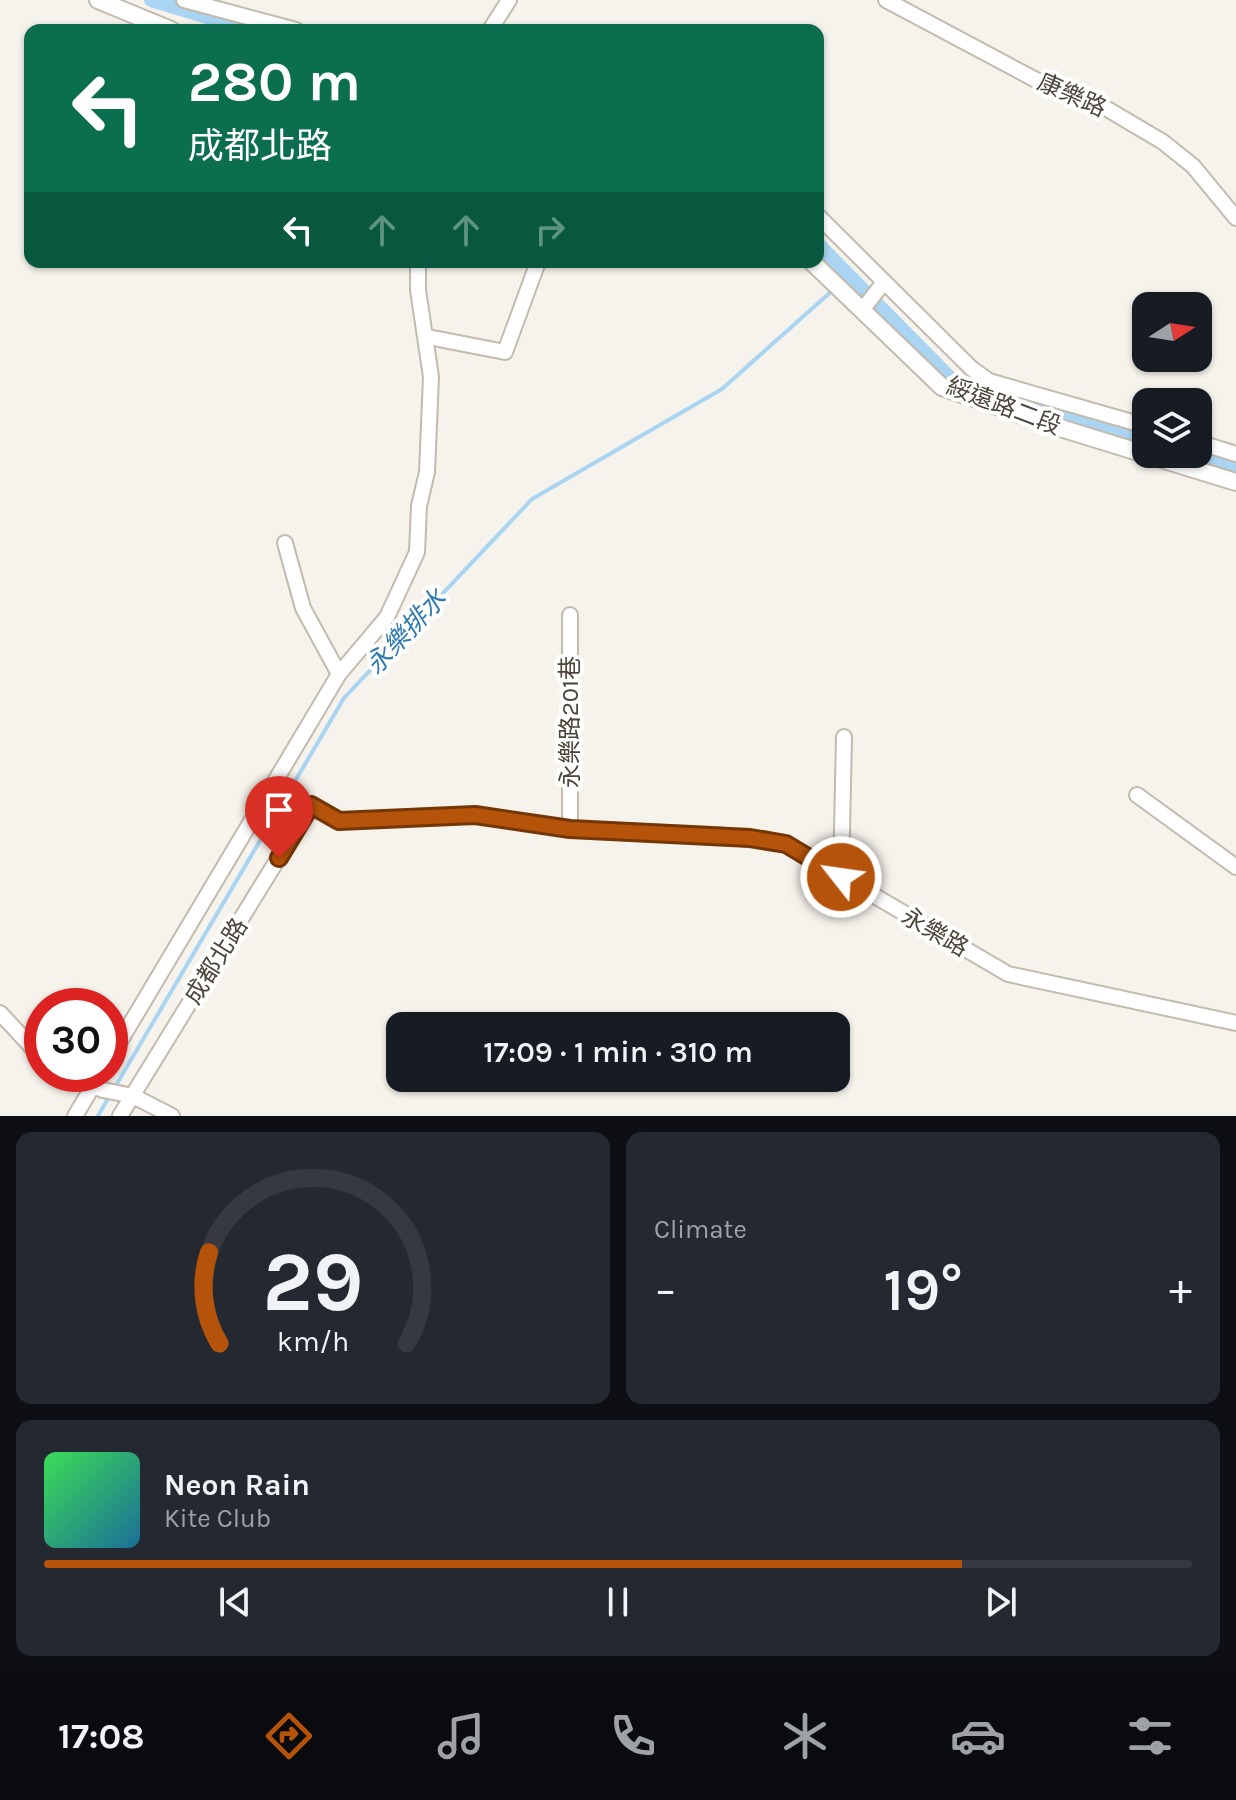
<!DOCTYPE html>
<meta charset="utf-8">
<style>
:root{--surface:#171b24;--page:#242831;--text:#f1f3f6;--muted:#9ea1a6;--line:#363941;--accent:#b45309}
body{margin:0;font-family:Karla,"Noto Sans TC",sans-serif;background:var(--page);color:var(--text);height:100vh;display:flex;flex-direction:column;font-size:30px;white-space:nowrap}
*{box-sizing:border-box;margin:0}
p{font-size:26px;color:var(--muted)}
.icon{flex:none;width:44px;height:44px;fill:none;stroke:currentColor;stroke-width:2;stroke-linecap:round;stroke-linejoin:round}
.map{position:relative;height:1116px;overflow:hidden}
.panel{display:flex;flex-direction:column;gap:16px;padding:16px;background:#0d0f14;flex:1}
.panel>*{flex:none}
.top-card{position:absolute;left:24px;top:24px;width:800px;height:244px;border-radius:16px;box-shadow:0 2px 6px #0004;background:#0b6e4f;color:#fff;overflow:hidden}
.needle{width:52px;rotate:78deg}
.buttons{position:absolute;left:1132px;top:292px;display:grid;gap:16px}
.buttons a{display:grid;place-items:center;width:80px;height:80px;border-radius:16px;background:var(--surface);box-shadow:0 2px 6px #0004;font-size:40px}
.speed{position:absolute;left:24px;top:988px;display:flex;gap:16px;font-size:40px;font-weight:700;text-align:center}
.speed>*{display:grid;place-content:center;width:104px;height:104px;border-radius:50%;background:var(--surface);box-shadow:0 2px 6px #0004;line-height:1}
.speed .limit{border:12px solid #d22;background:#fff;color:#111}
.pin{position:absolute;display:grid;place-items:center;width:68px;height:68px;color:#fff;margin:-82px -34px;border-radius:50% 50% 50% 0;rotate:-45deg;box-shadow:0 0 8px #0007}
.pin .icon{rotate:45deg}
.me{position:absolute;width:88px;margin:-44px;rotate:300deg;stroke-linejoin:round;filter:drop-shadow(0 0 6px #0008)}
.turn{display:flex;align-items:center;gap:28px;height:168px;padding:0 32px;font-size:36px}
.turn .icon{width:104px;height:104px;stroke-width:2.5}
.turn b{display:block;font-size:56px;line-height:68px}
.lanes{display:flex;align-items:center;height:76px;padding:0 32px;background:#0003;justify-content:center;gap:40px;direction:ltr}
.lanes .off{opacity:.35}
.big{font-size:60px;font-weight:600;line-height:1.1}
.panel .tile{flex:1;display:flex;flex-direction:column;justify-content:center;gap:12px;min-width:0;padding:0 28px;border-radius:16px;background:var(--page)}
.panel .dial{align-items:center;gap:0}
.dial svg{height:208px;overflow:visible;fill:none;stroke:var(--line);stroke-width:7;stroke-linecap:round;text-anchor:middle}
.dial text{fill:var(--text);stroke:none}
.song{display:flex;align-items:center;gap:24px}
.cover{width:96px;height:96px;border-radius:12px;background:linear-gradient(135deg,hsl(130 70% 55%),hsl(200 70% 35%))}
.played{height:8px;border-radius:4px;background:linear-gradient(90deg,var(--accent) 80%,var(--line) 80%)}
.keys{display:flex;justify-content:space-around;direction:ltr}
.heat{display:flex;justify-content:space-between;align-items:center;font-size:44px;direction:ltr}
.panel .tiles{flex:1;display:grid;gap:16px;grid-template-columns:1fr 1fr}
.tile:last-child{grid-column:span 2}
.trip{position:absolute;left:386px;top:1012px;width:464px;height:80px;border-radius:16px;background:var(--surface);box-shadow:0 2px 6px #0004;font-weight:600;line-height:80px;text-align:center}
.tab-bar{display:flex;height:128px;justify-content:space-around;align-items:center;background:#090b0e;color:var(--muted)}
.tab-bar .icon{width:56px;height:56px}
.tab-bar .selected{color:var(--accent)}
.tab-bar b{font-size:36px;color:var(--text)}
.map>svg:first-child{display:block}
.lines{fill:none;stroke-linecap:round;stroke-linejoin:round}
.stream{stroke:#a9d4f2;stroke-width:4}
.canal{stroke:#a9d4f2;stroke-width:14}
.minor-casing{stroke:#c2bbae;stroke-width:18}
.tertiary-casing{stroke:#c2bbae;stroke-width:20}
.minor{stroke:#fff;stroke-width:14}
.tertiary{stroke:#fff;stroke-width:16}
.route-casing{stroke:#753606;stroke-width:20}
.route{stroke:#b45309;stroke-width:14}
.labels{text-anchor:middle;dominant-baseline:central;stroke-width:8;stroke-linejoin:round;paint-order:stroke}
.street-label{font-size:24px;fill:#4b4439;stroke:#fff}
.water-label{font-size:26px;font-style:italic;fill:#2e7ab2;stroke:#fff}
</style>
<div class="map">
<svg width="1236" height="1116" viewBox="0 0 1236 1116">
<rect width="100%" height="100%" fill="#f6f3ec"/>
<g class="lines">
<!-- stream -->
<g class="stream">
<polyline points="841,284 851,274"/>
<polyline points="115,1087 344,698 532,499 722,389 834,289"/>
<polyline points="98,1116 110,1095"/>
</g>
<!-- canal -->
<g class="canal">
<polyline points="151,0 250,30"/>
<polyline points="818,244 961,389 969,391"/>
<polyline points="1012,404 1146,442"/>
<polyline points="1187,454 1236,468"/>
</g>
<defs>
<g id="minor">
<polyline points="184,0 296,30"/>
<polyline points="886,0 1036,80 1087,97 1163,142 1193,166 1236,218"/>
<polyline points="490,30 509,0"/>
<polyline points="818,216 971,368 989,381 1146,426"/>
<polyline points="863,309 884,282"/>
<polyline points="428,337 505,352 538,262"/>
<polyline points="1198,442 1236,454"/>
<polyline points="285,543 303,608 339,674"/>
<polyline points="1137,795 1236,867"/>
<polyline points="570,829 570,615"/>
<polyline points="841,877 844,737"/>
<polyline points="0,1013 42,1058"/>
<polyline points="110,1058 339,674 387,617 417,552 419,506 427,472 431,377 418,290 418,262"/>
<polyline points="61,1074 103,1090 133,1096 172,1116"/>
<polyline points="75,1116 100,1074"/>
<polyline points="120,1116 311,805 339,821 475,815 570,829 716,835 786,844 1008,974 1236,1023"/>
</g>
<g id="tertiary">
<polyline points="98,0 171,30"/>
<polyline points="812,262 942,387 1057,427 1236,482"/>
</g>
</defs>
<!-- minor casing -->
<use href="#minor" class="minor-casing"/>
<!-- tertiary casing -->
<use href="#tertiary" class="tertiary-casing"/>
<!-- minor -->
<use href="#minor" class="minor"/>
<!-- tertiary -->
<use href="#tertiary" class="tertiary"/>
</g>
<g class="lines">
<defs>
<polyline id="route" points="279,858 311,805 339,821 475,815 570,829 750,838 786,844 841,877"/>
</defs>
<!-- route casing -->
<use href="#route" class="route-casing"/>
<!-- route -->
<use href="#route" class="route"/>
</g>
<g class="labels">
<!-- street labels -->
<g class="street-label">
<text transform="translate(1072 95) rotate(24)">康樂路</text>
<text transform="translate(1004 406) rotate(21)">綏遠路二段</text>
<text transform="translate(570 722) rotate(-90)">永樂路201巷</text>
<text transform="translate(935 932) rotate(30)">永樂路</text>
<text transform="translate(216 961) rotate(-58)">成都北路</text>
</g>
<!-- water labels -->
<g class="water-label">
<text transform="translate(406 632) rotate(-47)">永樂排水</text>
</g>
</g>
</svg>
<div class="buttons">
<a><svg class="needle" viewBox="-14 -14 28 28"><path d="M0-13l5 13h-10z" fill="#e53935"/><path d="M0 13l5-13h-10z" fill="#9ea1a6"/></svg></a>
<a><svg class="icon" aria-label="layers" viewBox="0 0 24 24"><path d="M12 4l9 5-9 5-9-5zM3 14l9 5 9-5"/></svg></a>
</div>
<div class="speed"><div class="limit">30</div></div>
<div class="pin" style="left:279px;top:858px;background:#d93025"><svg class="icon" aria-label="arrive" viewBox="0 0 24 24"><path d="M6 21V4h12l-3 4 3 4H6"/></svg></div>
<svg class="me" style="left:841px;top:877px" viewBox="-20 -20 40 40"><circle r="17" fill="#b45309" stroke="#fff" stroke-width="3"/><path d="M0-11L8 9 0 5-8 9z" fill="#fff"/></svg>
<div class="trip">17:09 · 1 min · 310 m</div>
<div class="top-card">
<div class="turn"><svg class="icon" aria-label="left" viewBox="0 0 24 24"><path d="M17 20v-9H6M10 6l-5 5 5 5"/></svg><div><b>280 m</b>成都北路</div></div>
<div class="lanes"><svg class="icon" aria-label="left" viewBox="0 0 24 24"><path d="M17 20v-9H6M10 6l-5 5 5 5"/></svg><svg class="icon off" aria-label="ahead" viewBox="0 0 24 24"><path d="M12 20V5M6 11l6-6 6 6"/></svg><svg class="icon off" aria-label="ahead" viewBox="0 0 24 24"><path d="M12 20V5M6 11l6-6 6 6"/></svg><svg class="icon off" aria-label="right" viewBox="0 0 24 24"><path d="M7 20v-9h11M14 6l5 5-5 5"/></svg></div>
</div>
</div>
<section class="panel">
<div class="tiles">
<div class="tile dial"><svg viewBox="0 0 100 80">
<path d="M14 69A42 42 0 1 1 86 69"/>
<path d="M14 69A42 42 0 0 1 10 34" stroke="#b45309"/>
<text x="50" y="56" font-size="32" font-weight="700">29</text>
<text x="50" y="72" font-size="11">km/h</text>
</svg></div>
<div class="tile"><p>Climate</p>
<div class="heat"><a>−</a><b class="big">19°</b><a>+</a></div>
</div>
<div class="tile">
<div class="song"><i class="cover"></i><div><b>Neon Rain</b><p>Kite Club</p></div></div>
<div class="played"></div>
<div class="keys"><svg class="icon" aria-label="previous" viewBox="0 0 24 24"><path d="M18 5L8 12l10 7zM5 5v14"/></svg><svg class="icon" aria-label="pause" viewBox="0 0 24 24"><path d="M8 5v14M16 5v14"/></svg><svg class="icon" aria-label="next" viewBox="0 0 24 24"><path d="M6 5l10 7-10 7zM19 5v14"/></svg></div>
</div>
</div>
</section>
<nav class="tab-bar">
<b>17:08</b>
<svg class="icon selected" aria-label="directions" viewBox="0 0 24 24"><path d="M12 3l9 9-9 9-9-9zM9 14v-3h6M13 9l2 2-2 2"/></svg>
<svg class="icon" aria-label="music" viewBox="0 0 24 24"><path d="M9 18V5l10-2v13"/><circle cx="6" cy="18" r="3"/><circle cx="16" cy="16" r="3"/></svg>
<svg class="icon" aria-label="phone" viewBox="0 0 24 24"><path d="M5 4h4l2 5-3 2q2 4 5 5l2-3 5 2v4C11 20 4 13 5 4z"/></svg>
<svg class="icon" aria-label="climate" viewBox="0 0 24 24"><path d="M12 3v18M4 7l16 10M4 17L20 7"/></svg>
<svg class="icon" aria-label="car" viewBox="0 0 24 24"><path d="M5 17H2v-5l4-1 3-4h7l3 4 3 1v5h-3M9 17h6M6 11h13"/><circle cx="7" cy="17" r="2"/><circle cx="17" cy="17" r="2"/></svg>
<svg class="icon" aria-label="filters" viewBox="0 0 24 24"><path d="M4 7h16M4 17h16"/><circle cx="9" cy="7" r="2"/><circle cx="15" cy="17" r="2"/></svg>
</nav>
